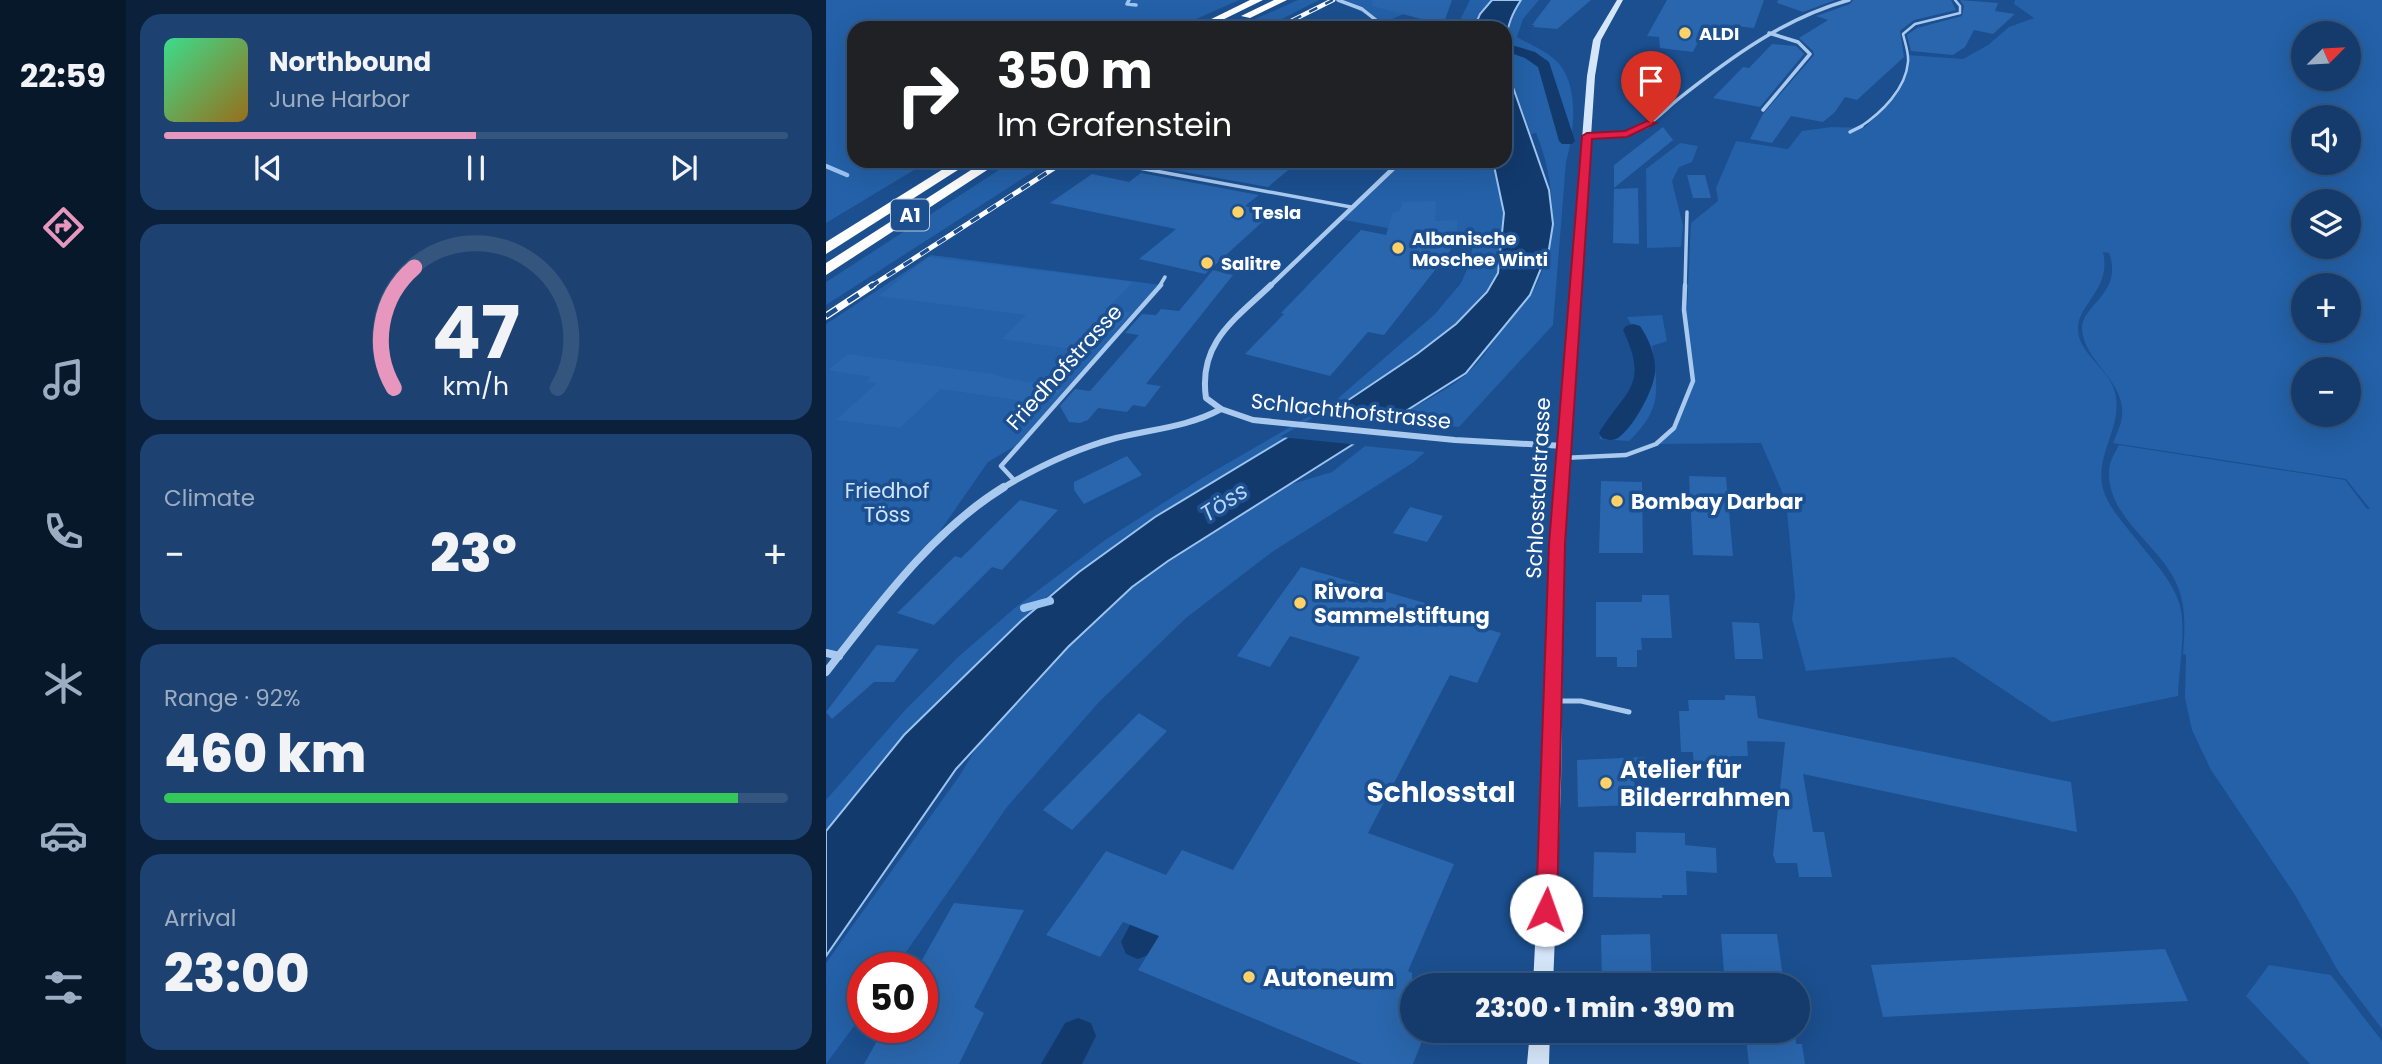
<!DOCTYPE html>
<meta charset="utf-8">
<style>
:root{--surface:#143b6b;--page:#1d4271;--text:#f1f3f6;--muted:#9dadc1;--line:#33557e;--accent:#e797bd}
body{margin:0;font-family:Poppins,sans-serif;background:var(--page);color:var(--text);height:100vh;display:flex;flex-direction:column;font-size:26px;white-space:nowrap}
*{box-sizing:border-box;margin:0}
p{font-size:23px;color:var(--muted)}
.icon{flex:none;width:38px;height:38px;fill:none;stroke:currentColor;stroke-width:2;stroke-linecap:round;stroke-linejoin:round}
.map{position:relative;flex:1;overflow:hidden}
.side{display:flex;flex-direction:column;gap:14px;padding:14px;background:#0b203b;width:700px}
.side>*{flex:none}
.hud{position:absolute;left:21px;top:21px;width:665px;height:147px;border-radius:21px;box-shadow:0 7px 28px #0002,0 0 0 2px var(--line);background:#202124;color:#fff;overflow:hidden}
.needle{width:46px;rotate:66deg}
.fabs{position:absolute;left:1465px;top:21px;display:grid;gap:14px}
.fabs a{display:grid;place-items:center;width:70px;height:70px;border-radius:50%;background:var(--surface);box-shadow:0 7px 28px #0002,0 0 0 2px var(--line);font-size:35px}
.speed{position:absolute;left:21px;top:952px;display:flex;gap:14px;font-size:35px;font-weight:700;text-align:center}
.speed>*{display:grid;place-content:center;width:91px;height:91px;border-radius:50%;background:var(--surface);box-shadow:0 7px 28px #0002,0 0 0 2px var(--line);line-height:1}
.speed .limit{border:10px solid #d22;background:#fff;color:#111}
.pin{position:absolute;display:grid;place-items:center;width:60px;height:60px;color:#fff;margin:-72px -30px;border-radius:50% 50% 50% 0;rotate:-45deg;box-shadow:0 0 7px #0007}
.pin .icon{rotate:45deg}
.me{position:absolute;width:77px;margin:-38px;rotate:3deg;stroke-linejoin:round;filter:drop-shadow(0 0 5px #0008)}
.turn{display:flex;align-items:center;gap:24px;height:147px;padding:0 35px;font-size:32px}
.turn .icon{width:91px;height:91px;stroke-width:2.5}
.turn b{display:block;font-size:49px;line-height:60px}
.big{font-size:52px;font-weight:800;line-height:1.1}
.side .tile{flex:1;display:flex;flex-direction:column;justify-content:center;gap:10px;min-width:0;padding:0 24px;border-radius:21px;background:var(--page)}
.side .dial{align-items:center;gap:0}
.dial svg{height:182px;overflow:visible;fill:none;stroke:var(--line);stroke-width:7;stroke-linecap:round;text-anchor:middle}
.dial text{fill:var(--text);stroke:none}
.song{display:flex;align-items:center;gap:21px}
.cover{width:84px;height:84px;border-radius:10px;background:linear-gradient(135deg,hsl(150 70% 55%),hsl(40 70% 35%))}
.played{height:7px;border-radius:4px;background:linear-gradient(90deg,var(--accent) 50%,var(--line) 50%)}
.keys{display:flex;justify-content:space-around;direction:ltr}
.heat{display:flex;justify-content:space-between;align-items:center;font-size:38px;direction:ltr}
.charge{height:10px;border-radius:5px;background:linear-gradient(90deg,#34c759 92%,var(--line) 0)}
.trip{position:absolute;left:574px;top:973px;width:410px;height:70px;border-radius:35px;background:var(--surface);box-shadow:0 7px 28px #0002,0 0 0 2px var(--line);font-weight:800;line-height:70px;text-align:center}
main{display:flex;flex:1;min-height:0}
.dock{display:flex;flex-direction:column;width:126px;justify-content:space-around;align-items:center;background:#08182b;color:var(--muted)}
.dock .icon{width:49px;height:49px}
.dock .current{color:var(--accent)}
.dock b{font-size:32px;color:var(--text)}
.map>svg:first-child{display:block}
.green{fill:#2461a8;fill-rule:evenodd}
.water{fill:#123a6d;stroke:#9cc4f0;stroke-width:2}
.pier{fill:#1b4f8f}
.lines{fill:none;stroke-linecap:round;stroke-linejoin:round}
.stream-far2{stroke:#9cc4f0;stroke-width:3.5}
.stream-far1{stroke:#9cc4f0;stroke-width:4.5}
.stream{stroke:#9cc4f0;stroke-width:8}
.canal{fill:#123a6d;fill-rule:evenodd}
.building{fill:#2a66ad}
.service-far3{stroke:#a9c9ee;stroke-width:2.5}
.service-far2{stroke:#a9c9ee;stroke-width:3.5}
.service-far1{stroke:#a9c9ee;stroke-width:4.5}
.service{stroke:#a9c9ee;stroke-width:5}
.minor-far3{stroke:#a9c9ee;stroke-width:3.5}
.minor-far2{stroke:#a9c9ee;stroke-width:4.5}
.minor-far1{stroke:#a9c9ee;stroke-width:6}
.minor{stroke:#a9c9ee;stroke-width:8}
.secondary{fill:#d6e6fa;fill-rule:evenodd}
.motorway{fill:#fff;fill-rule:evenodd}
.rail-far2-casing{stroke:#fff;stroke-width:4.5}
.rail-far1-casing{stroke:#fff;stroke-width:5}
.rail-casing{stroke:#fff;stroke-width:7}
.rail-far2{stroke:#1b4f8f;stroke-width:2.5;stroke-dasharray:9;stroke-linecap:butt}
.rail-far1{stroke:#1b4f8f;stroke-width:3.5;stroke-dasharray:10;stroke-linecap:butt}
.rail{stroke:#1b4f8f;stroke-width:4.5;stroke-dasharray:13;stroke-linecap:butt}
.route{fill:#e11d48;stroke:#92132f;stroke-width:2}
.poi-dot{fill:#ffd166;stroke:#1b4f8f;stroke-width:2.5}
.labels{text-anchor:middle;dominant-baseline:central;stroke-width:7;stroke-linejoin:round;paint-order:stroke}
.far-poi-label{font-size:18px;font-weight:bold;fill:#fff;stroke:#1b4f8f;text-anchor:start}
.shield{fill:#1b4f8f;stroke:#bbcadd;stroke-width:2}
.shield-label{font-size:19px;font-weight:bold;fill:#fff}
.street-label{font-size:21px;fill:#fff;stroke:#1b4f8f}
.park-label{font-size:21px;fill:#cfe3fa;stroke:#1b4f8f}
.poi-label{font-size:21px;font-weight:bold;fill:#fff;stroke:#1b4f8f;text-anchor:start}
.water-label{font-size:23px;font-style:italic;fill:#b5d3f5;stroke:#1b4f8f}
.near-poi-label{font-size:24px;font-weight:bold;fill:#fff;stroke:#1b4f8f;text-anchor:start}
.near-quarter-label{font-size:28px;font-weight:bold;fill:#fff;stroke:#1b4f8f}
</style>
<main>
<nav class="dock">
<b>22:59</b>
<svg class="icon current" aria-label="directions" viewBox="0 0 24 24"><path d="M12 3l9 9-9 9-9-9zM9 14v-3h6M13 9l2 2-2 2"/></svg>
<svg class="icon" aria-label="music" viewBox="0 0 24 24"><path d="M9 18V5l10-2v13"/><circle cx="6" cy="18" r="3"/><circle cx="16" cy="16" r="3"/></svg>
<svg class="icon" aria-label="phone" viewBox="0 0 24 24"><path d="M5 4h4l2 5-3 2q2 4 5 5l2-3 5 2v4C11 20 4 13 5 4z"/></svg>
<svg class="icon" aria-label="climate" viewBox="0 0 24 24"><path d="M12 3v18M4 7l16 10M4 17L20 7"/></svg>
<svg class="icon" aria-label="car" viewBox="0 0 24 24"><path d="M5 17H2v-5l4-1 3-4h7l3 4 3 1v5h-3M9 17h6M6 11h13"/><circle cx="7" cy="17" r="2"/><circle cx="17" cy="17" r="2"/></svg>
<svg class="icon" aria-label="filters" viewBox="0 0 24 24"><path d="M4 7h16M4 17h16"/><circle cx="9" cy="7" r="2"/><circle cx="15" cy="17" r="2"/></svg>
</nav>
<section class="side">
<div class="tile">
<div class="song"><i class="cover"></i><div><b>Northbound</b><p>June Harbor</p></div></div>
<div class="played"></div>
<div class="keys"><svg class="icon" aria-label="previous" viewBox="0 0 24 24"><path d="M18 5L8 12l10 7zM5 5v14"/></svg><svg class="icon" aria-label="pause" viewBox="0 0 24 24"><path d="M8 5v14M16 5v14"/></svg><svg class="icon" aria-label="next" viewBox="0 0 24 24"><path d="M6 5l10 7-10 7zM19 5v14"/></svg></div>
</div>
<div class="tile dial"><svg viewBox="0 0 100 80">
<path d="M14 69A42 42 0 1 1 86 69"/>
<path d="M14 69A42 42 0 0 1 23 16" stroke="#e797bd"/>
<text x="50" y="56" font-size="32" font-weight="700">47</text>
<text x="50" y="72" font-size="11">km/h</text>
</svg></div>
<div class="tile"><p>Climate</p>
<div class="heat"><a>−</a><b class="big">23°</b><a>+</a></div>
</div>
<div class="tile"><p>Range · 92%</p><b class="big">460 km</b><div class="charge"></div></div>
<div class="tile"><p>Arrival</p><b class="big">23:00</b></div>
</section>
<div class="map">
<svg width="1556" height="1064" viewBox="0 0 1556 1064">
<rect width="100%" height="100%" fill="#1b4f8f"/>
<!-- green -->
<g class="green">
<polygon points="0,0 413,0 350,28 28,28 28,161 103,161 0,223"/>
<polygon points="472,0 493,0 438,28 409,28"/>
<polygon points="612,0 556,23 515,1 517,0"/>
<polygon points="644,0 666,0 654,14 648,28 630,28"/>
<path d="M695,0H713L697,19L691,37C703,44 718,50 728,59C755,81 748,134 740,162L727,325L633,427L566,420C588,406 625,389 643,372C662,353 675,329 691,308C696,303 703,299 706,293C733,245 731,183 710,133L705,134L682,70V52L687,45L680,40L684,18Z"/>
<path d="M1189,0H1556V1029L1512,971L1469,895L1385,770L1366,730L1359,698L1360,655L1357,654C1359,627 1361,600 1346,575C1326,540 1281,515 1283,470C1283,462 1289,453 1293,445L1519,480L1541,509H1544L1520,479L1287,443C1290,435 1295,425 1296,417C1300,381 1259,363 1256,330C1254,305 1298,294 1283,253L1277,252C1286,290 1251,304 1252,330C1253,353 1281,368 1288,389C1300,426 1266,455 1278,492C1284,510 1302,528 1314,544C1330,564 1354,589 1356,617C1358,642 1353,671 1352,696L1226,722L1128,657L980,671L966,619L969,596L960,501L935,443L830,444L848,428L867,381L858,310L861,309L865,223L892,201L890,188L910,141L962,149L976,131L1006,127L1038,128C1057,111 1082,82 1081,55L1137,59L1162,45L1183,27L1208,18L1188,4ZM1477,33H1522V79H1477ZM1477,117H1522V163H1477ZM1477,201H1522V247H1477ZM1477,285H1522V331H1477ZM1477,369H1522V415H1477Z"/>
<polygon points="854,143 872,146 866,162 853,167 846,181 857,226 855,247 821,248 820,169"/>
<polygon points="187,161 224,161 0,305 0,282"/>
<polygon points="575,161 667,161 678,213 672,273 661,292 630,324 591,354 518,403 328,517 223,595 78,735 0,831 0,800 80,709 132,657 190,607 279,540 378,477 509,401 609,314 635,283 643,265 647,244 513,219"/>
<polygon points="105,255 335,285 191,445 162,462 103,547 13,656 0,653 0,324"/>
<path d="M836,315L841,341L826,346C832,389 837,409 803,441L773,439L777,432L785,434C806,410 831,379 817,345C813,335 806,326 801,317Z"/>
<polygon points="539,446 599,452 588,462 446,552 360,618 273,702 181,807 69,968 37,968 37,1014 0,1064 0,963 134,775 152,745 243,647 306,587 343,561 466,484 506,472"/>
<polygon points="1443,965 1505,975 1556,1041 1556,1064 1484,1064 1420,996"/>
</g>
<!-- water -->
<path class="water" d="M666,0H695C686,14 682,24 680,40L686,45L681,52V70L723,190L727,224L723,249L704,295L640,373L342,561L306,587L242,647L130,769L0,956V831L78,735L195,621L253,572L329,517L518,403L591,354L630,324L661,292L672,273L678,213L667,161H679V28H648L654,14Z"/>
<!-- pier -->
<polygon class="pier" points="493,414 571,421 533,445 454,437"/>
<g class="lines">
<!-- stream-far2 -->
<polyline class="stream-far2" points="303,0 301,4 310,5"/>
<!-- stream-far1 -->
<polyline class="stream-far1" points="0,166 21,175"/>
<!-- stream -->
<polyline class="stream" points="198,608 224,601"/>
<!-- canal -->
<g class="canal">
<polygon points="679,43 709,52 723,62 749,141 746,144 736,144 733,141 712,67 699,58 679,51"/>
<path d="M807,324L814,326C823,339 830,356 829,372C828,390 807,428 792,438C787,441 781,440 776,438L773,433C799,390 824,387 797,330L800,326Z"/>
<polygon points="319,914 331,919 336,931 324,954 312,959 300,954 295,942 307,919"/>
<polygon points="252,1018 265,1023 270,1036 256,1064 215,1064 239,1023"/>
</g>
</g>
<!-- building -->
<g class="building">
<polygon points="547,0 626,0 616,28 596,28 599,20 546,6"/>
<polygon points="725,0 765,0 731,29 707,27 709,25 706,25"/>
<polygon points="841,0 938,0 928,28 899,25 894,38 875,36 867,52 834,48 833,37 821,36"/>
<polygon points="952,0 1009,0 977,12 951,3"/>
<polygon points="1027,0 1125,0 1130,10 1088,20 1074,31 1078,57 1031,100 1019,97 1009,112 997,122 965,116 946,143 924,139 937,114 988,55 987,51 973,38 1002,20 990,16 1024,4"/>
<polygon points="1134,0 1172,3 1169,11 1189,14 1167,34 1148,30 1139,47 1127,55 1085,51 1081,35 1091,28 1136,16 1138,6"/>
<polygon points="946,44 970,46 978,54 934,107 887,98 917,67 923,68"/>
<polygon points="837,127 847,140 788,188 788,165"/>
<polygon points="331,161 473,161 442,187 325,166"/>
<polygon points="315,173 433,195 419,206 445,214 379,274 313,259 350,229 224,203 266,174 303,182"/>
<polygon points="861,175 879,175 885,198 867,198"/>
<polygon points="812,188 813,244 787,243 788,189"/>
<polygon points="610,201 609,221 631,220 631,242 558,335 542,332 504,376 419,354 458,314 455,313 535,230 560,235 567,212 573,212 577,202"/>
<polygon points="102,257 307,282 281,309 305,312 287,332 265,329 245,349 176,339 200,315 53,296"/>
<polygon points="387,270 407,275 320,384 335,386 319,407 307,405 301,412 272,408 262,420 254,423 243,422 234,406 249,389 264,391 313,335 299,333 316,314 330,315 335,309 353,311"/>
<polygon points="22,354 167,374 179,378 238,388 229,398 225,390 211,403 115,389 74,428 10,420 51,383 40,382 45,377 2,370"/>
<polygon points="301,456 316,475 258,504 248,490 248,482"/>
<polygon points="863,476 900,477 907,556 867,555"/>
<polygon points="775,481 816,482 817,553 773,553"/>
<polygon points="194,500 232,510 176,570 166,567 108,625 71,613 129,556 135,558"/>
<polygon points="584,507 617,516 601,542 567,533"/>
<polygon points="475,567 654,619 650,626 675,633 651,683 624,675 542,833 628,864 582,971 586,973 586,1031 600,1031 587,1064 536,1064 312,970 333,936 297,922 274,957 220,935 280,851 340,875 356,850 407,870 534,657 464,636 444,667 411,656"/>
<polygon points="816,595 843,595 846,638 815,638 816,650 811,650 811,667 791,667 791,657 770,657 770,602 816,602"/>
<polygon points="906,622 933,623 937,659 909,659"/>
<polygon points="51,645 93,649 68,682 48,682 6,719 0,712"/>
<polygon points="899,695 929,696 932,718 1245,782 1251,832 977,774 987,832 998,832 1006,877 973,877 971,863 950,863 947,855 959,742 921,741 922,756 904,756 905,770 868,769 867,752 855,752 853,711 863,711 862,700 899,700"/>
<polygon points="313,713 341,731 246,830 217,810"/>
<polygon points="819,757 820,778 808,778 810,805 752,807 751,760"/>
<polygon points="810,832 859,833 859,845 890,848 891,873 860,871 861,895 836,895 836,898 767,897 768,852 810,853"/>
<polygon points="128,903 198,910 148,1007 158,1013 133,1064 38,1064 59,1027 96,1027 96,960"/>
<polygon points="824,934 826,985 776,985 775,935"/>
<polygon points="895,934 951,934 958,985 899,985"/>
<polygon points="1339,949 1362,1001 1057,1017 1045,965"/>
<polygon points="919,1031 969,1031 970,1044 976,1044 979,1064 923,1064"/>
</g>
<g class="lines">
<!-- service-far3 -->
<path class="service-far3" d="M1034,127C1055,113 1080,89 1082,62C1083,53 1079,43 1077,34L1089,24L1134,13V6L1129,0"/>
<!-- service-far2 -->
<g class="service-far2">
<polyline points="1024,132 1036,126"/>
<polyline points="289,161 286,163 525,207"/>
<polyline points="333,287 339,277"/>
<polyline points="859,287 861,212"/>
</g>
<!-- service-far1 -->
<g class="service-far1">
<polyline points="737,458 800,455 830,444 848,428 867,381 858,310 859,285"/>
<polyline points="188,480 175,466 335,285"/>
</g>
<!-- service -->
<polyline class="service" points="731,701 755,701 803,712"/>
<!-- minor-far3 -->
<g class="minor-far3">
<polyline points="512,0 536,9 560,28"/>
<polyline points="937,110 984,54 972,42 943,33"/>
<path d="M818,127C831,119 840,109 851,100C904,58 958,18 1023,0"/>
</g>
<!-- minor-far2 -->
<g class="minor-far2">
<polyline points="761,136 797,135 821,126"/>
<polyline points="443,287 575,161"/>
</g>
<!-- minor-far1 -->
<g class="minor-far1">
<path d="M445,285C408,320 372,343 380,398L395,409L427,420L629,440L738,446"/>
<path d="M175,489C211,467 249,449 290,438C326,429 362,427 395,409"/>
</g>
<!-- minor -->
<g class="minor">
<polyline points="0,653 13,656"/>
<path d="M0,672C52,606 105,532 178,487"/>
</g>
<!-- secondary -->
<g class="secondary">
<polygon points="791,0 797,0 775,40 769,76 738,544 735,785 727,985 707,985 717,785 724,544 761,76 767,40"/>
<polygon points="704,1031 724,1031 723,1064 701,1064"/>
</g>
<!-- motorway -->
<g class="motorway">
<polygon points="424,0 437,0 380,28 367,28"/>
<polygon points="448,0 461,0 424,18 415,16"/>
<polygon points="130,161 146,161 0,254 0,242"/>
<polygon points="159,161 175,161 0,275 0,263"/>
</g>
<defs>
<polyline id="rail-far2" points="451,28 507,0"/>
<polyline id="rail-far1" points="44,287 239,161"/>
<polyline id="rail" points="0,316 47,285"/>
</defs>
<!-- rail-far2 casing -->
<use href="#rail-far2" class="rail-far2-casing"/>
<!-- rail-far1 casing -->
<use href="#rail-far1" class="rail-far1-casing"/>
<!-- rail casing -->
<use href="#rail" class="rail-casing"/>
<!-- rail-far2 -->
<use href="#rail-far2" class="rail-far2"/>
<!-- rail-far1 -->
<use href="#rail-far1" class="rail-far1"/>
<!-- rail -->
<use href="#rail" class="rail"/>
</g>
<!-- route -->
<polygon class="route" points="821,121 830,123 801,137 766,139 739,544 731,910 728,918 720,921 713,918 710,910 723,544 756,136 761,133 799,131"/>
<!-- markers -->
<g class="poi-dot">
<circle cx="859" cy="33" r="7"/>
<circle cx="412" cy="212" r="7"/>
<circle cx="572" cy="248" r="7"/>
<circle cx="381" cy="263" r="7"/>
<circle cx="791" cy="501" r="7"/>
<circle cx="474" cy="603" r="7"/>
<circle cx="780" cy="783" r="7"/>
<circle cx="423" cy="977" r="7"/>
</g>
<g class="labels">
<!-- far-poi labels -->
<g class="far-poi-label">
<text x="873" y="33">ALDI</text>
<text x="426" y="212">Tesla</text>
<text x="586" y="238">Albanische<tspan x="586" dy="21">Moschee Winti</tspan></text>
<text x="395" y="263">Salitre</text>
</g>
<!-- shield labels -->
<rect class="shield" x="65" y="199.5" width="38" height="31" rx="5"/>
<g class="shield-label">
<text x="84" y="215">A1</text>
</g>
<!-- street labels -->
<g class="street-label">
<text transform="translate(238 367) rotate(-48)">Friedhofstrasse</text>
<text transform="translate(525 411) rotate(6)">Schlachthofstrasse</text>
<text transform="translate(712 488) rotate(-87)">Schlosstalstrasse</text>
</g>
<!-- park labels -->
<g class="park-label">
<text x="61" y="490">Friedhof<tspan x="61" dy="24">Töss</tspan></text>
</g>
<!-- poi labels -->
<g class="poi-label">
<text x="805" y="501">Bombay Darbar</text>
<text x="488" y="591">Rivora<tspan x="488" dy="24">Sammelstiftung</tspan></text>
</g>
<!-- water labels -->
<g class="water-label">
<text transform="translate(398 502) rotate(-33)">Töss</text>
</g>
<!-- near-poi labels -->
<g class="near-poi-label">
<text x="794" y="769">Atelier für<tspan x="794" dy="28">Bilderrahmen</tspan></text>
<text x="437" y="977">Autoneum</text>
</g>
<!-- near-quarter labels -->
<g class="near-quarter-label">
<text x="615" y="792">Schlosstal</text>
</g>
</g>
</svg>
<div class="fabs">
<a><svg class="needle" viewBox="-14 -14 28 28"><path d="M0-13l5 13h-10z" fill="#e53935"/><path d="M0 13l5-13h-10z" fill="#9dadc1"/></svg></a>
<a><svg class="icon" aria-label="sound" viewBox="0 0 24 24"><path d="M4 9h4l5-4v14l-5-4H4zM17 9q2 3 0 6"/></svg></a>
<a><svg class="icon" aria-label="layers" viewBox="0 0 24 24"><path d="M12 4l9 5-9 5-9-5zM3 14l9 5 9-5"/></svg></a>
<a>+</a>
<a>−</a>
</div>
<div class="speed"><div class="limit">50</div></div>
<div class="pin" style="left:825px;top:123px;background:#d93025"><svg class="icon" aria-label="arrive" viewBox="0 0 24 24"><path d="M6 21V4h12l-3 4 3 4H6"/></svg></div>
<svg class="me" style="left:720px;top:910px" viewBox="-20 -20 40 40"><circle r="19" fill="#fff"/><path d="M0-13L10 11 0 6-10 11z" fill="#e11d48"/></svg>
<div class="trip">23:00 · 1 min · 390 m</div>
<div class="hud">
<div class="turn"><svg class="icon" aria-label="right" viewBox="0 0 24 24"><path d="M7 20v-9h11M14 6l5 5-5 5"/></svg><div><b>350 m</b>Im Grafenstein</div></div>
</div>
</div>
</main>
